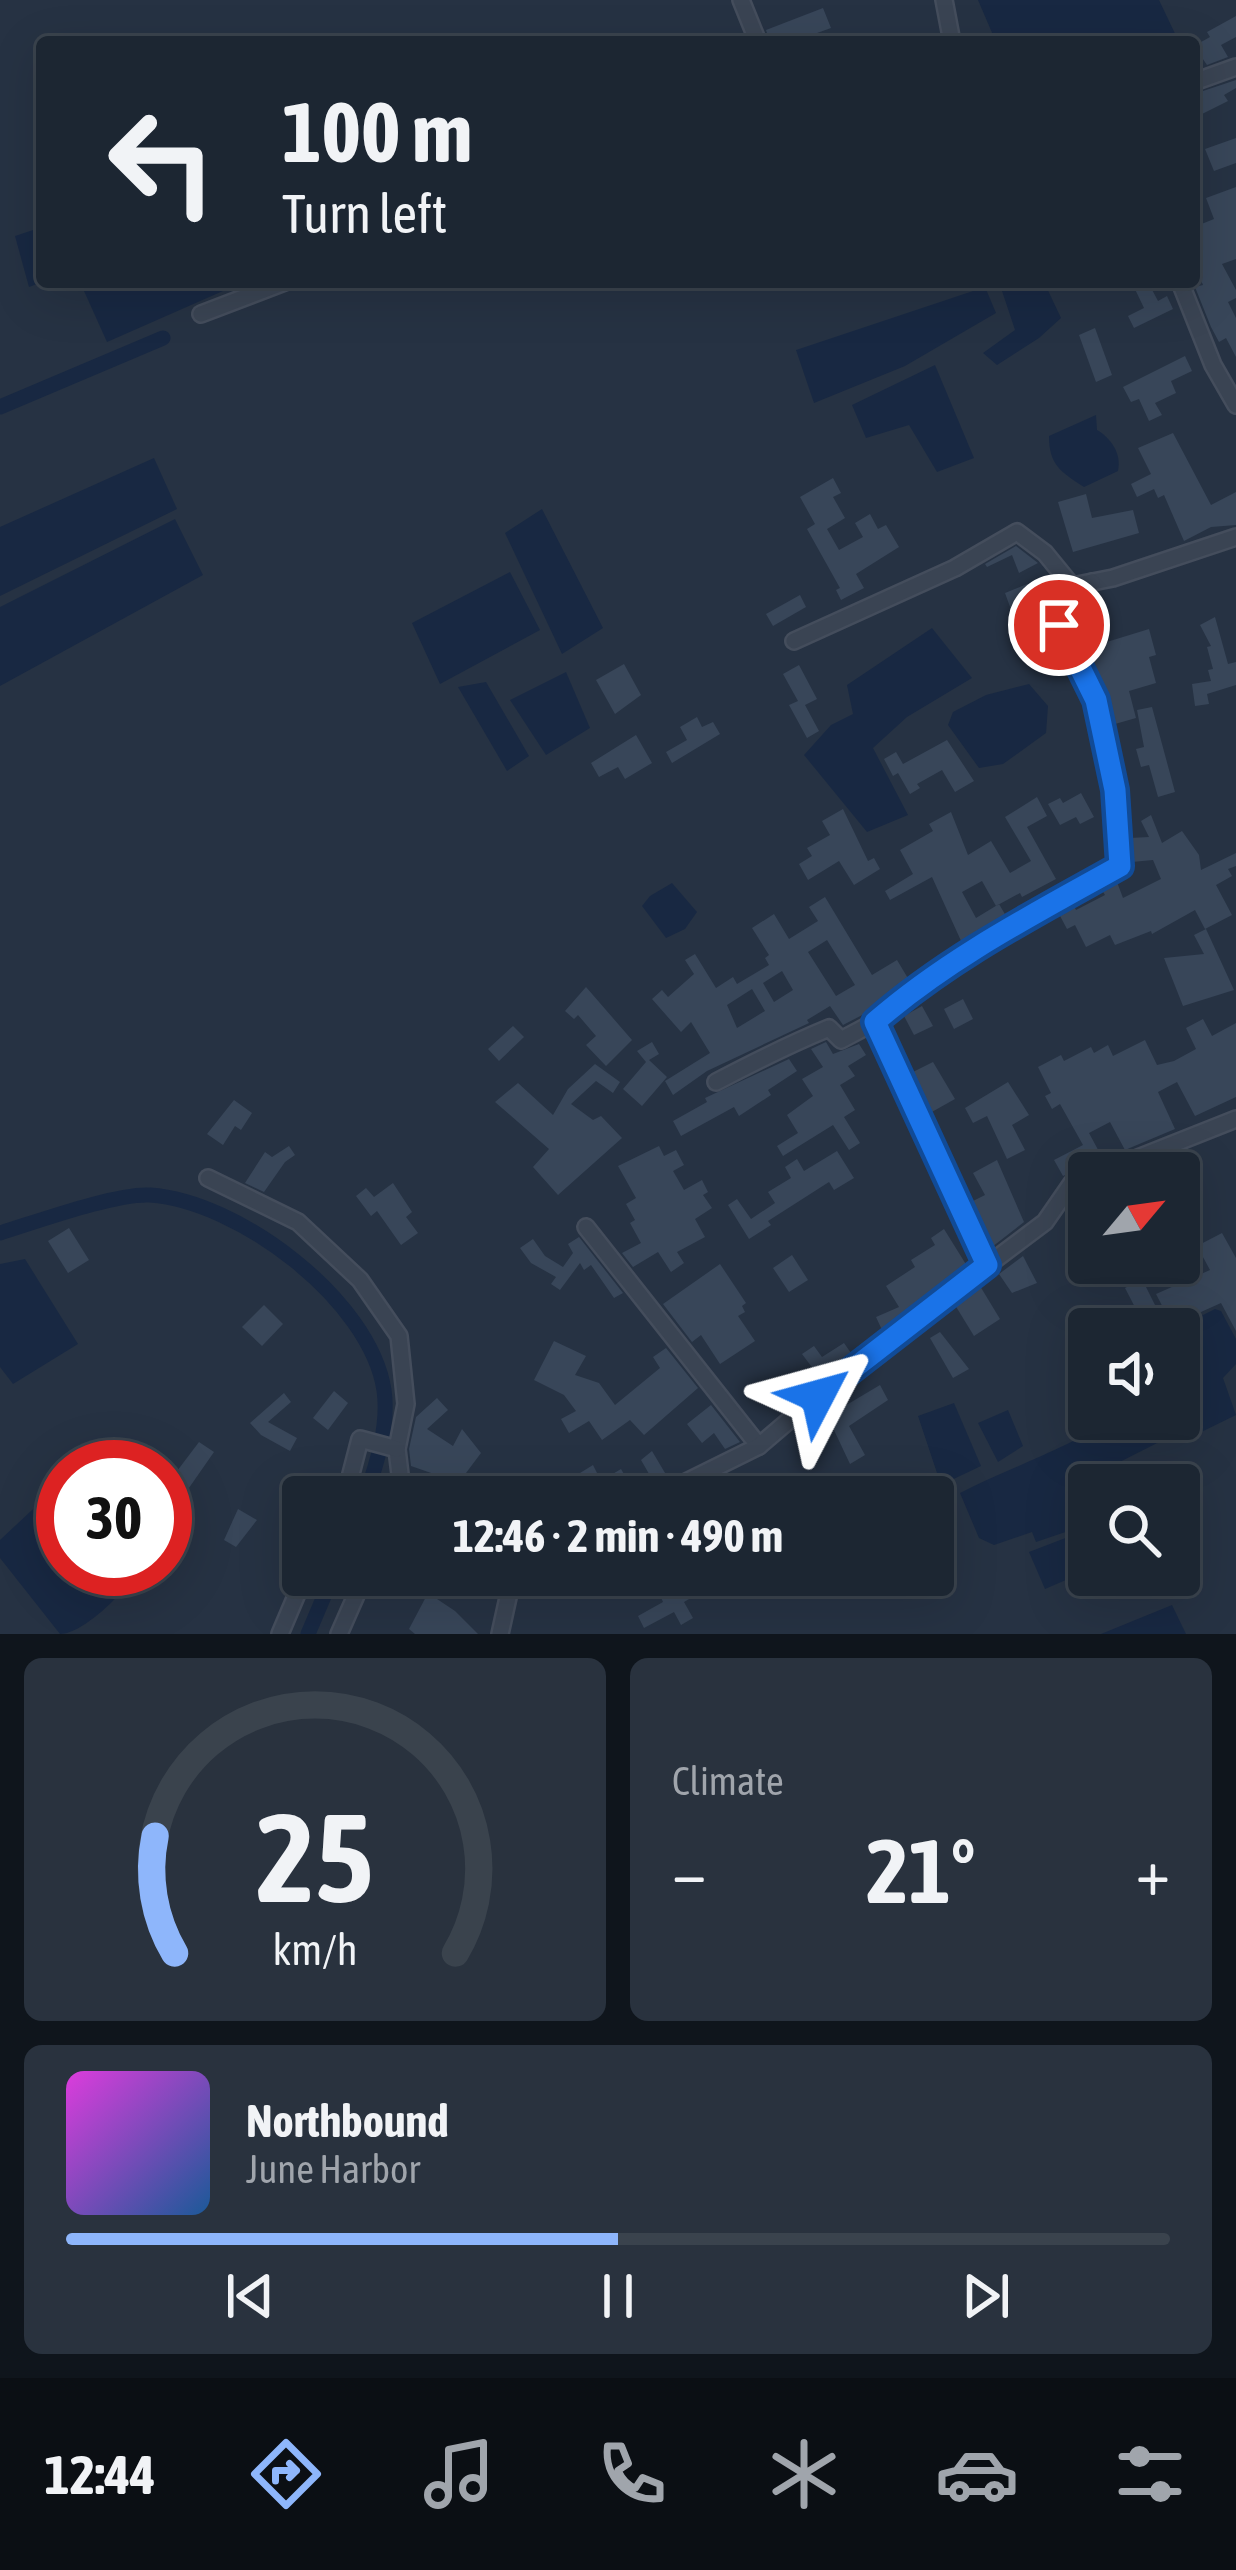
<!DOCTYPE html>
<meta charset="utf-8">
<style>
:root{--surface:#1c2632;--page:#29323e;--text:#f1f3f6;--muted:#a0a5ac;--line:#3a434d;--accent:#8eb6fb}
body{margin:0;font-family:"Asap Condensed",sans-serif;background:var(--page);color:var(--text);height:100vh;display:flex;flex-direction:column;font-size:45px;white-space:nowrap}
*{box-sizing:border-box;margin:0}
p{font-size:39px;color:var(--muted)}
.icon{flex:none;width:66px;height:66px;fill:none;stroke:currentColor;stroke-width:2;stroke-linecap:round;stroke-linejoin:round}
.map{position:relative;height:1634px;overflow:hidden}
.side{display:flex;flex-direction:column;gap:24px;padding:24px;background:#0f151c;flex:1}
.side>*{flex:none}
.top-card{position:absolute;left:36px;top:36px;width:1164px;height:252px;border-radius:12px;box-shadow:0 12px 48px #0002,0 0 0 3px var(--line);background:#1c2632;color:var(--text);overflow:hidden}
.needle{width:78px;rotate:61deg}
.buttons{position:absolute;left:1068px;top:1152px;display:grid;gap:24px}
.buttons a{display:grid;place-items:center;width:132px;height:132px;border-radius:12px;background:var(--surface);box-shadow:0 12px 48px #0002,0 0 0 3px var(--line);font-size:60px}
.speed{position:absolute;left:36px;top:1440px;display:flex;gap:24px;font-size:60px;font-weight:700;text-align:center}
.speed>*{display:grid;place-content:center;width:156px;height:156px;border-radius:50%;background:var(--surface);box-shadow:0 12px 48px #0002,0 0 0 3px var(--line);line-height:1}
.speed .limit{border:18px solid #d22;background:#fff;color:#111}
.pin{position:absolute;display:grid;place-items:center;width:102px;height:102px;color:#fff;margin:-51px;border:6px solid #fff;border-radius:50%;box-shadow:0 3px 12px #0007}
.me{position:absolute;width:132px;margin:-66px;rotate:51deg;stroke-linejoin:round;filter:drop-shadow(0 0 9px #0008)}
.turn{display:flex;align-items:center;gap:42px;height:252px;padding:0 48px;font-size:54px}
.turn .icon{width:156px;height:156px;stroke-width:2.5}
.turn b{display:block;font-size:84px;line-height:102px}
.big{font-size:90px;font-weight:700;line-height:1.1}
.side .widget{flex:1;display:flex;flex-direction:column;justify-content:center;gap:18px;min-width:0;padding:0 42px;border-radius:18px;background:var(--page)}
.side .dial{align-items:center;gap:0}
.dial svg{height:312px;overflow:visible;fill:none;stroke:var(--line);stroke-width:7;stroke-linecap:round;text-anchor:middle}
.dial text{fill:var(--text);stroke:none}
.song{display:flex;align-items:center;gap:36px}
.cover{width:144px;height:144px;border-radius:18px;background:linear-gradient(135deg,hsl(300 70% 55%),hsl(210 70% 35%))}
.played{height:12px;border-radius:6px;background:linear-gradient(90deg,var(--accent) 50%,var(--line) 50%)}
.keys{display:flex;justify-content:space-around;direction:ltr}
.heat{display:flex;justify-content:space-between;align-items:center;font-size:66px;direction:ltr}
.side .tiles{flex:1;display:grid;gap:24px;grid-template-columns:1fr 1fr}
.widget:last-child{grid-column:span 2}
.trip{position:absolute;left:282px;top:1476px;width:672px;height:120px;border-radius:12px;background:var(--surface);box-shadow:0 12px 48px #0002,0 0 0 3px var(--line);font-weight:700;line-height:120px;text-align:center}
.tab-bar{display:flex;height:192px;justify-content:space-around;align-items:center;background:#0b0f14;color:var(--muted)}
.tab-bar .icon{width:84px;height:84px}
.tab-bar .current{color:var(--accent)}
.tab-bar b{font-size:54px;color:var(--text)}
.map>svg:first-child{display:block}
.water{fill:#182842}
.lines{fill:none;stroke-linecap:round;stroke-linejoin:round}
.canal{stroke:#182842;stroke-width:15}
.building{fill:#384659;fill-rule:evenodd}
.street-casing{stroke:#444d5c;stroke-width:20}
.street{stroke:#3a4453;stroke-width:15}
.route-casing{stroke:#114b97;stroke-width:30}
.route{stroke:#1a73e8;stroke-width:21}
</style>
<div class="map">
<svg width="1236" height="1634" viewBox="0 0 1236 1634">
<rect width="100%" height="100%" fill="#263243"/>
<!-- water -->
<g class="water">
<polygon points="978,0 1159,0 1179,42 996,42"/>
<polygon points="42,227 42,282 29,287 15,236"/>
<polygon points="80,282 230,282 232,287 107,342"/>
<polygon points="1014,282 1044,282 1061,318 1039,338 997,365 983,353 1015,330 1001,288"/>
<polygon points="985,287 996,313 905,366 814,403 796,350"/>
<polygon points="935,365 974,458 937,472 909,425 866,438 852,405"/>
<path d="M1096,415L1097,430C1111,438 1122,454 1118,471L1084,487C1061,472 1049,465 1049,436Z"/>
<polygon points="154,458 177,509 0,596 0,527"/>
<polygon points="542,509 603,628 562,654 505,533"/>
<polygon points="175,519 203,575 0,686 0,607"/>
<polygon points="510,572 540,630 440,684 412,623"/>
<polygon points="932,628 972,678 907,717 873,748 908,815 867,832 804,755 831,725 853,714 847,685"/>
<polygon points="566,672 590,728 546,755 510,700"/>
<polygon points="486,682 529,756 507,771 458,687"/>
<polygon points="1029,684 1048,706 1046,733 1003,764 979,768 948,725 953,712 986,695"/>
<polygon points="672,883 697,912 685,929 666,938 642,906 650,896"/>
<polygon points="25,1259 78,1344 13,1384 0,1367 0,1264"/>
<polygon points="1215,1309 1221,1311 1236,1339 1236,1364 1223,1378 1236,1415 1185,1440 1173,1419 1179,1419 1179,1329 1175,1329"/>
<polygon points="954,1403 981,1466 941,1485 918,1416"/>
<polygon points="1008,1410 1023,1446 998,1462 978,1423"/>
<path d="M1112,1419H1162L1171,1436L1092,1476L1094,1485H1089V1524L1036,1542L1032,1532L994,1545L979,1538L960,1493C1009,1468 1068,1448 1112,1419Z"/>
<path d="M63,1481V1569H139C127,1590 84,1634 60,1634L0,1558V1540Z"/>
<polygon points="1089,1529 1089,1570 1045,1589 1029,1552"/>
<polygon points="1172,1605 1186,1634 1101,1634"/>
</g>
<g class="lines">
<!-- canal -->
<g class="canal">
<polyline points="0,407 163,338"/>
<path d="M0,1233C36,1222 116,1193 150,1195C239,1201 370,1300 384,1390C389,1425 377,1464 365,1497"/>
<polyline points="308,1634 333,1575"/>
</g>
</g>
<!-- building -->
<g class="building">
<polygon points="823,8 831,28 792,42 770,42 766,30"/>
<polygon points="1236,16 1236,37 1221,45 1228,57 1207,65 1194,46 1210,37 1207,32"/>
<polygon points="1236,80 1236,88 1224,95 1228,101 1194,118 1194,94"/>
<polygon points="1236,138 1236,163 1214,171 1205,149"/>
<polygon points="1236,187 1236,259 1222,264 1236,290 1236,298 1228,302 1236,318 1236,357 1226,338 1219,342 1211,327 1195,287 1203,285 1194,262 1200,259 1194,227 1214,219 1206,198"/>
<polygon points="1139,282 1148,282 1158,301 1167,296 1173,309 1134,328 1128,316 1144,308 1133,285"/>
<polygon points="1095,328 1112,375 1096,382 1079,335"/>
<polygon points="1185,356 1192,371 1171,381 1176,393 1155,403 1162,415 1149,421 1139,399 1131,402 1123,387"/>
<polygon points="1173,433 1211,505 1236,492 1236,525 1211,527 1184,541 1164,495 1158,498 1154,489 1137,497 1131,484 1151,474 1138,448"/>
<polygon points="833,478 841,493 833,497 845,518 827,529 839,550 863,537 855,523 870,514 878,529 886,525 899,547 856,574 864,588 841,600 836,590 840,588 807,529 815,524 800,497"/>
<polygon points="1086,494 1092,518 1133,510 1139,533 1073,552 1058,502"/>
<polygon points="1016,546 1038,563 1019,573 1012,555 987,567 985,564"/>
<polygon points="1030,583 1060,653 1038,661 1025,627 1018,629 1005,593"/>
<polygon points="800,595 806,607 773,626 766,614"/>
<polygon points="1215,617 1228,664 1236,662 1236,685 1207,694 1209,704 1195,706 1192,684 1211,681 1208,670 1213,669 1207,647 1211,646 1200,625"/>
<polygon points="1149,629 1156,655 1149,657 1156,683 1129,691 1136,718 1115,724 1107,695 1084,649"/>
<polygon points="624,664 641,695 615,714 596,680"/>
<polygon points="799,665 817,699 805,705 819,731 807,738 789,705 798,701 783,674"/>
<polygon points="1152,707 1175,792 1158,797 1149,765 1141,767 1136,749 1144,747 1137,710"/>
<polygon points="697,717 702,727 713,722 720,734 672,763 666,752 687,740 680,727"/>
<polygon points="636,735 652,763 625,779 618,767 599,777 591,763"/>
<polygon points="947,740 974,781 955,792 942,770 917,784 920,788 910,794 898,773 893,776 884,759 896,752 903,764"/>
<polygon points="1081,793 1094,817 1080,824 1076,817 1060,825 1048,804 1060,798 1063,803"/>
<polygon points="1037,797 1047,816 1027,827 1056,879 1022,897 1020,893 996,906 982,881 962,892 976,918 999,904 1006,916 962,943 932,877 890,900 885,891 913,874 900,850 933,831 929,824 951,812 968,855 991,841 1010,873 1031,861 1005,817"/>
<polygon points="843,809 868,861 874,858 880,869 854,885 839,861 808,880 799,864 812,856 807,848 830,835 822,821"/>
<polygon points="1151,815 1162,843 1182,831 1199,855 1201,870 1236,853 1236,866 1228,869 1232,876 1216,885 1232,915 1205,929 1195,910 1152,934 1151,931 1115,945 1110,935 1086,947 1075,925 1067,929 1059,914 1074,906 1076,910 1105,895 1102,890 1117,882 1123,898 1161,879 1153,860 1132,862 1130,838 1149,837 1141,821"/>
<path d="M825,897L872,975L897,960L909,980L868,1012L843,1025L830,1006L807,1020L809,1023L707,1071L673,1095L665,1081L710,1053L691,1022L681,1032L652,999L662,990L668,997L694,974L685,960L695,954L716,988L733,977L737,984L769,965L765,958L769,955L752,928L774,914L789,939L818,921L809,907ZM827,940L855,985L836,996L808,952ZM782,971L793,990L774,1002L763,983ZM752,989L765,1011L737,1028L727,1005Z"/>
<polygon points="1206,929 1234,990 1183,1006 1164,958 1204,954 1194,935"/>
<polygon points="586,987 632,1040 606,1066 586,1045 596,1036 578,1015 574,1019 565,1011"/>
<polygon points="963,999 973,1019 954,1029 944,1009"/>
<polygon points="922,1006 933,1026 914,1035 904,1016"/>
<polygon points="1203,1019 1212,1036 1236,1023 1236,1097 1195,1116 1177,1082 1158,1092 1175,1129 1125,1150 1110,1122 1089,1133 1103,1159 1063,1176 1054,1160 1083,1145 1060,1104 1052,1109 1045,1096 1051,1093 1038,1067 1061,1055 1064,1061 1091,1047 1094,1053 1108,1045 1113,1056 1145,1040 1157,1065 1174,1061 1196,1049 1186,1028"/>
<polygon points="513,1026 524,1037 499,1061 488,1049"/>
<polygon points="652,1042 659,1054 649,1060 667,1077 642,1106 623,1089 646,1062 637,1051"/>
<polygon points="826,1042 833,1054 859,1044 866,1055 848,1066 855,1076 840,1085 855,1110 844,1117 860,1143 849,1150 833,1125 783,1156 777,1146 798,1133 787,1115 813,1096 802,1079 823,1067 811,1049"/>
<polygon points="789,1059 797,1071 768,1090 771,1095 739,1116 734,1107 681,1136 673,1121 707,1102 705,1098"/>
<polygon points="933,1062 955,1099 930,1113 913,1072"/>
<polygon points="595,1064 620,1082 613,1093 596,1081 571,1104 593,1120 601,1116 622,1138 558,1195 533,1167 549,1149 495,1102 518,1083 553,1115 568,1089"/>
<polygon points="1008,1082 1029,1115 1012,1125 1025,1150 1007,1159 987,1116 973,1123 965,1108"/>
<polygon points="234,1100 252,1113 241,1130 235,1126 223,1145 207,1134"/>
<polygon points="289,1146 295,1155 285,1162 264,1192 245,1183 265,1152 272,1157"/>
<polygon points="659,1146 664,1156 676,1150 684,1165 673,1171 684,1190 702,1180 708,1192 703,1195 712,1208 695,1219 705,1237 677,1252 684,1263 671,1272 658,1252 633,1267 622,1253 641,1243 630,1223 635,1220 626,1204 636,1198 618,1166"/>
<polygon points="837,1151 854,1178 834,1190 829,1182 768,1221 771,1225 749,1239 728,1205 737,1199 751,1219 775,1203 768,1192 791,1178 785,1167 797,1159 804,1171"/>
<polygon points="997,1160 1024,1222 992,1247 971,1202 985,1195 973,1173"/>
<polygon points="393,1183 412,1212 406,1217 418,1233 401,1245 377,1211 371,1216 356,1196 366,1188 374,1197"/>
<polygon points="1089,1190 1089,1241 1072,1208 1068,1210 1080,1193"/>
<polygon points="69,1228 89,1260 68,1273 48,1241"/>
<polygon points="944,1229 967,1266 882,1330 876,1317 899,1307 886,1286 915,1267 911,1260 935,1245 931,1238"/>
<polygon points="1222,1233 1236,1258 1236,1331 1221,1303 1172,1325 1156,1294 1210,1270 1197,1246"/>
<polygon points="579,1237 623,1293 614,1298 591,1265 584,1270 580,1263 560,1290 551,1284 556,1277 531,1263 520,1248 533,1239 545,1256 563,1267 573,1253 568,1244"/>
<polygon points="792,1255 808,1280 789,1292 773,1268"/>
<polygon points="1023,1256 1037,1283 1012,1293 999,1274"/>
<polygon points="720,1264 746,1303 742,1306 745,1312 738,1316 755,1341 720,1364 701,1335 692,1342 663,1304"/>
<polygon points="1142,1279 1155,1305 1138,1313 1125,1288"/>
<polygon points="980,1286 1000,1319 974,1336 955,1305"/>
<polygon points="264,1305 283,1324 262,1346 242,1327"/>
<polygon points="940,1332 969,1369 953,1378 930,1338"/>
<polygon points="554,1341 586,1356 575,1375 599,1383 615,1405 660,1368 653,1357 666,1348 698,1388 644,1435 630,1420 602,1440 589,1421 569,1433 561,1419 576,1411 564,1395 534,1380"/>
<polygon points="844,1343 851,1353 820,1378 802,1354 814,1346 822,1357"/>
<polygon points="880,1385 888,1400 849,1426 865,1455 850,1464 824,1409 835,1403 838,1410"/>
<polygon points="334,1391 348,1403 328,1430 313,1418"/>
<polygon points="284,1393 291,1402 268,1422 297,1438 290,1451 261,1435 250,1423"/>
<polygon points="437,1398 448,1410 427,1429 453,1446 462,1429 481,1453 460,1481 484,1496 503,1473 519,1486 510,1497 417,1497 434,1474 411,1466 409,1449 416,1417"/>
<polygon points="711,1405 740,1442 725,1449 714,1433 702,1443 687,1424"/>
<polygon points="199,1442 214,1452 175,1508 165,1501 165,1487"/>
<polygon points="652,1451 668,1478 650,1487 644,1497 576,1497 590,1490 580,1473 593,1465 601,1481 621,1469 633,1490 652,1479 641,1460"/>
<polygon points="238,1509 257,1520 236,1547 224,1540"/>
<polygon points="672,1575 705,1575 711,1586 684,1602 693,1618 681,1625 674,1612 644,1628 638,1616 663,1602 659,1593 677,1583"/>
<polygon points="428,1593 455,1611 478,1634 415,1634 409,1629"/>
</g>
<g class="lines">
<defs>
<g id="street">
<polyline points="741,0 758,42"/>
<polyline points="944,0 952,42"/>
<polyline points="1194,82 1236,67"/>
<polyline points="1180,282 1213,365 1236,405"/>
<polyline points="201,314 285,282"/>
<polyline points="794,641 955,568 1017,532 1045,553 1072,586 1113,578 1236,537"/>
<path d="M716,1082C754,1062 790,1044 829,1028L841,1040L875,1022"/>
<polyline points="1100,1173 1236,1119"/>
<polyline points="208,1178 298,1222 360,1280 399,1336 406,1404 397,1449 402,1491 399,1497"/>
<polyline points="586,1227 759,1446"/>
<path d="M987,1265L875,1022C948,958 1036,913 1120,866L1115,790L1096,700L1059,624L1092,582"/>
<polyline points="345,1497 360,1439 397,1449"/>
<polyline points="656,1497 759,1446 847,1371 1045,1222 1072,1183 1089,1177"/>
<polyline points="280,1634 305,1575"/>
<polyline points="339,1634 365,1575"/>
<polyline points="500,1634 513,1575"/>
</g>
</defs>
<!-- street casing -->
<use href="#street" class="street-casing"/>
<!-- street -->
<use href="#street" class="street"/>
</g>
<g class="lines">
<defs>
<path id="route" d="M818,1396L987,1265L875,1022C948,958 1036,913 1120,866L1115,790L1096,700L1059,625"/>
</defs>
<!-- route casing -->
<use href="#route" class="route-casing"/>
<!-- route -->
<use href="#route" class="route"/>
</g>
</svg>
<div class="buttons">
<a><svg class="needle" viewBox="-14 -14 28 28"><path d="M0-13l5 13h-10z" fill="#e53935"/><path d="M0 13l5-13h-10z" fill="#a0a5ac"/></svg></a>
<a><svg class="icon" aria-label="sound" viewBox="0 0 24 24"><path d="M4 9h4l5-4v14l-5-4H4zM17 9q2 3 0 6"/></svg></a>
<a><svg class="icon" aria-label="search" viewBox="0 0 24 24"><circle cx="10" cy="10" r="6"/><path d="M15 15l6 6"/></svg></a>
</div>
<div class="speed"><div class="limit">30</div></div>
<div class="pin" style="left:1059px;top:625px;background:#d93025"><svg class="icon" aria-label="arrive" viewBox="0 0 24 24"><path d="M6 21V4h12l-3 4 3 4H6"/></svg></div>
<svg class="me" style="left:818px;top:1396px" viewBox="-20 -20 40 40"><path d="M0-17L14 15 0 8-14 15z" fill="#1a73e8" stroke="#fff" stroke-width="4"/></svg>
<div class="trip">12:46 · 2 min · 490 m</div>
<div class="top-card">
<div class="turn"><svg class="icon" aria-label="left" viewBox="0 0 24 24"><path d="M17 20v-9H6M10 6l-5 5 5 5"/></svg><div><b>100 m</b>Turn left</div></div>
</div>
</div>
<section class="side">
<div class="tiles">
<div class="widget dial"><svg viewBox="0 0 100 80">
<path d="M14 69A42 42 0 1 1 86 69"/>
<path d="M14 69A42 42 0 0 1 9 39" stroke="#8eb6fb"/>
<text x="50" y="56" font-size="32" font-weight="700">25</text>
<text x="50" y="72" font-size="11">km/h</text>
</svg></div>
<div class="widget"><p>Climate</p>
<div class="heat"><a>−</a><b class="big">21°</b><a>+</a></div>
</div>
<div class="widget">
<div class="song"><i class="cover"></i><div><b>Northbound</b><p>June Harbor</p></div></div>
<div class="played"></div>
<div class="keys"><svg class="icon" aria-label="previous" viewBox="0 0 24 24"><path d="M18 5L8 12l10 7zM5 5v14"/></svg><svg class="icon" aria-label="pause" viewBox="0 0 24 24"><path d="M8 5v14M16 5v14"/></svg><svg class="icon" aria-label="next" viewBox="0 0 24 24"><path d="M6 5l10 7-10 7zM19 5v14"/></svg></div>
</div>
</div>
</section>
<nav class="tab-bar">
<b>12:44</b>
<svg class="icon current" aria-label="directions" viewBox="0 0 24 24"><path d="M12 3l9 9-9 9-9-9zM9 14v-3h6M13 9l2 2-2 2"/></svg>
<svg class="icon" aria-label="music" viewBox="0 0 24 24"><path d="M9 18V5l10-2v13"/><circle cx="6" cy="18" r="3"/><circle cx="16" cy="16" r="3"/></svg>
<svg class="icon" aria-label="phone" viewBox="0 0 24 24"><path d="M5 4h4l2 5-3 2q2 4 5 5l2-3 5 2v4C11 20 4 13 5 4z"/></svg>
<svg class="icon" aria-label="climate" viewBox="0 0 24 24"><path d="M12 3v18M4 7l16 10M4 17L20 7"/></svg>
<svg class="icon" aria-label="car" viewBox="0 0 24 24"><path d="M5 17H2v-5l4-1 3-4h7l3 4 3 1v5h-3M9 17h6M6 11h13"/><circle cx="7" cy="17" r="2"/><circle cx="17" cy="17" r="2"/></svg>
<svg class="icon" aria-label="filters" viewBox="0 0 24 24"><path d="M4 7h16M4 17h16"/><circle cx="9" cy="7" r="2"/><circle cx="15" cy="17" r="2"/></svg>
</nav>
